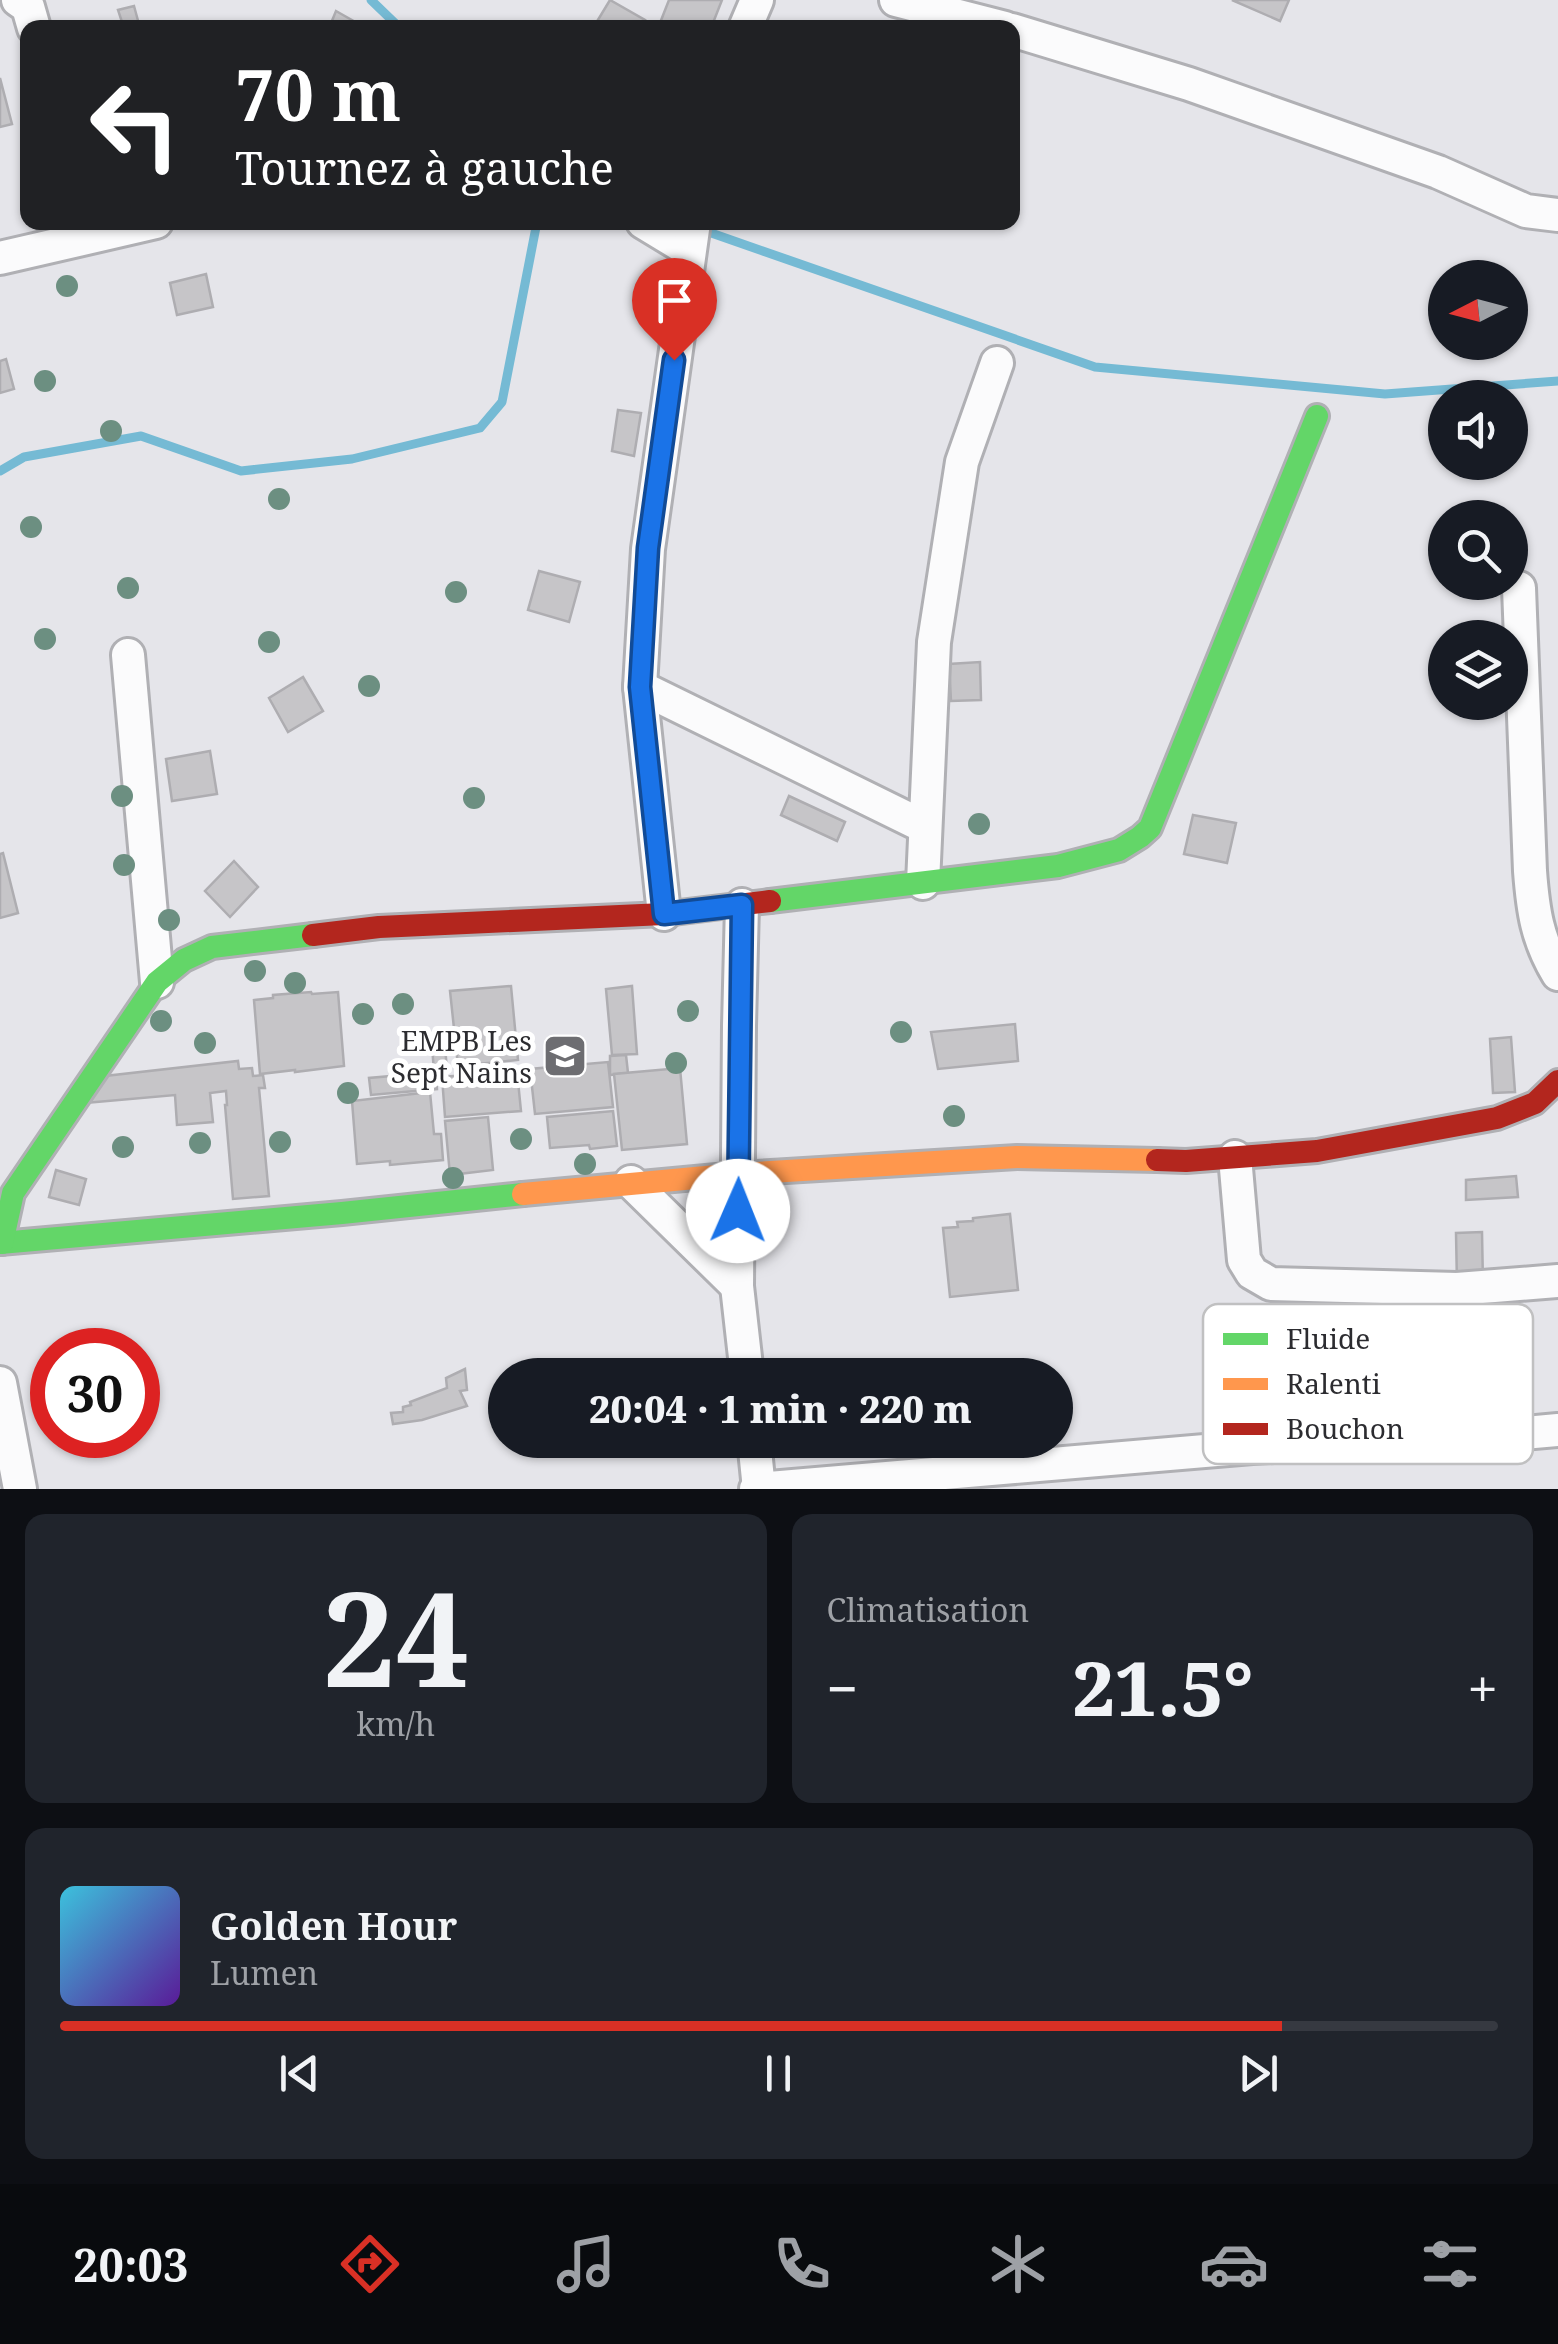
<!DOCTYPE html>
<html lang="fr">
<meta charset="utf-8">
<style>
:root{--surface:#171b24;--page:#20242c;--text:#f1f3f6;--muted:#9ea1a6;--line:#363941;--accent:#d93025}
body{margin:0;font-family:"Noto Serif",serif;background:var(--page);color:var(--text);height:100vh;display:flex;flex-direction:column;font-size:38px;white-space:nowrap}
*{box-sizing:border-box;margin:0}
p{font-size:32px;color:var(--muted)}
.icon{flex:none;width:55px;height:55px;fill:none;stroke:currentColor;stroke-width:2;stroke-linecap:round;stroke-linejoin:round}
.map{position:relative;height:1489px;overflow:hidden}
.side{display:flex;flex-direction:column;gap:25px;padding:25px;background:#0d0f14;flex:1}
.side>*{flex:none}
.guide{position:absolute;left:20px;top:20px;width:1000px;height:210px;border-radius:20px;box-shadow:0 2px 8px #0004;background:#202124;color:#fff;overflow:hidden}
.needle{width:65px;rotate:264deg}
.buttons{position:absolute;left:1428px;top:260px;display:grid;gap:20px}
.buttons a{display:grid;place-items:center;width:100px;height:100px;border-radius:50%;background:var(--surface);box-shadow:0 2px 8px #0004;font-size:50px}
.speed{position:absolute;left:30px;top:1328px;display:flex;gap:20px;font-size:50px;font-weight:700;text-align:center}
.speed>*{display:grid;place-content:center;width:130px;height:130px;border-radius:50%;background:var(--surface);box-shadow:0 2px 8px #0004;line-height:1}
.speed .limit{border:15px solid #d22;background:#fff;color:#111}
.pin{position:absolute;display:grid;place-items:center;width:85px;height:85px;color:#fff;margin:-102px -42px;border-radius:50% 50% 50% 0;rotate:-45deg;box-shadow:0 0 10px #0007}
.pin .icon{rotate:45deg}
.me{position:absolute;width:110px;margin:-55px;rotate:1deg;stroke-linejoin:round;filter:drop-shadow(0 0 8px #0008)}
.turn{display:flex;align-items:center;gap:35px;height:210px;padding:0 50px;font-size:45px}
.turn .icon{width:130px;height:130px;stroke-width:2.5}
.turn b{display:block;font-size:70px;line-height:85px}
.big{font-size:75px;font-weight:800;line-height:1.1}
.side .widget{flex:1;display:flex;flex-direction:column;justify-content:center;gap:15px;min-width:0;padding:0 35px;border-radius:20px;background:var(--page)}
.side .dial{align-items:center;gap:0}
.dial b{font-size:130px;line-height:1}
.song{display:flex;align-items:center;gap:30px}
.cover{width:120px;height:120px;border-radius:15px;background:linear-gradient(135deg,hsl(190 70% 55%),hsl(270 70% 35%))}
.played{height:10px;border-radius:5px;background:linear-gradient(90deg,var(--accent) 85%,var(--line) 85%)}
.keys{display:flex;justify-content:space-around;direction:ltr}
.heat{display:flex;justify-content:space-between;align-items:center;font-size:55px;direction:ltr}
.side .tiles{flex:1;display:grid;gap:25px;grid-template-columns:1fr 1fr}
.widget:last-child{grid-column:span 2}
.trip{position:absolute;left:488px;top:1358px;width:585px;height:100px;border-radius:50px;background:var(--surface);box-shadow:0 2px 8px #0004;font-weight:800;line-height:100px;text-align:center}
.tab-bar{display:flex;height:160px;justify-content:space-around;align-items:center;background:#090b0e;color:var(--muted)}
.tab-bar .icon{width:70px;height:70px}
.tab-bar .current{color:var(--accent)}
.tab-bar b{font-size:45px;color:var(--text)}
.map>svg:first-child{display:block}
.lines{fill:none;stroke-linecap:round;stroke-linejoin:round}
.stream{stroke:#75bad4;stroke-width:9}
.building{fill:#c6c5c8;stroke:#aeadb1;stroke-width:2.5}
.street-casing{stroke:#b0b0b4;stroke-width:38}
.fast-casing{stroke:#b0b0b4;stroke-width:28}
.slow-casing{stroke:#b0b0b4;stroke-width:28}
.jam-casing{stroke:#b0b0b4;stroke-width:28}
.street{stroke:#fbfbfc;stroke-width:32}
.fast{stroke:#63d668;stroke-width:22}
.slow{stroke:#ff974d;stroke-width:22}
.jam{stroke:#b3261e;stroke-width:22}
.tree{fill:#6c8f81}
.route-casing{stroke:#114b97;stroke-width:25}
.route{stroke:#1a73e8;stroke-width:18}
.labels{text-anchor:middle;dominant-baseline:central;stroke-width:10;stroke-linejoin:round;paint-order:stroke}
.poi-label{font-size:28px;fill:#2c2c30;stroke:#fff;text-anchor:end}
.key{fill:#fff;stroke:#c0c0c1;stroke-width:2.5}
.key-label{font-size:28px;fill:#2c2c30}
</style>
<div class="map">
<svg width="1558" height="1489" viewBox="0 0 1558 1489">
<rect width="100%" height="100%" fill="#e5e5ea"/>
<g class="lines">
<!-- stream -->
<g class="stream">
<polyline points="371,0 400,28"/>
<polyline points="697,228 1095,367 1385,394 1558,381"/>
<polyline points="0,471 24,457 141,436 241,471 352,459 480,428 502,402 537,222"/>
</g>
</g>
<!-- building -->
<g class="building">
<polygon points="610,0 645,20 640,28 593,28"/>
<polygon points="669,0 722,0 711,28 658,28"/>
<polygon points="1232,0 1289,0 1280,21"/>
<polygon points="134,6 140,28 111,28 110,26 122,22 118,10"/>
<polygon points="336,11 364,27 364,28 329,28"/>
<polygon points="0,78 12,124 0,127"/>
<polygon points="206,274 213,307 177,315 170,283"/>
<polygon points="6,359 14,389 0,393 0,361"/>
<polygon points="618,410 641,413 634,456 612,451"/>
<polygon points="539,571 580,582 569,622 528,610"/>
<polygon points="980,662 981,700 951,701 949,664"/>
<polygon points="303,677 323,711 288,732 269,698"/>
<polygon points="210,751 217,794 172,801 166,759"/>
<polygon points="789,796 845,822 837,841 781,815"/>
<polygon points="1193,815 1236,823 1227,863 1184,854"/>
<polygon points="3,853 18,913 0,918 0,854"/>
<polygon points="234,861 258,887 230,917 205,891"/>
<polygon points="511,986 518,1060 458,1066 450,991"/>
<polygon points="632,986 637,1054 612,1055 606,989"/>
<polygon points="311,992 312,994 338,992 344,1066 295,1072 295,1070 260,1074 254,1000 273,998 273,995"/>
<polygon points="1015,1024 1018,1061 938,1069 931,1032"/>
<polygon points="444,1033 447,1071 434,1071 431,1034"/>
<polygon points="1511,1037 1515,1092 1493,1093 1490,1039"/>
<polygon points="626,1055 628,1073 610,1075 610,1056"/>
<polygon points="238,1061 239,1069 252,1068 253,1076 263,1075 265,1088 259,1088 269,1196 233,1199 225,1105 227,1105 226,1091 210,1093 213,1122 177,1125 175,1095 85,1103 105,1076"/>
<polygon points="608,1062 613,1107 535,1114 530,1069"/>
<polygon points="680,1068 687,1144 622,1150 614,1074"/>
<polygon points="517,1071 521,1111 445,1117 442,1077"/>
<polygon points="436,1072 437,1089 371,1095 369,1078"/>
<polygon points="430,1092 434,1134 441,1134 443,1160 390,1165 390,1161 357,1164 352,1101"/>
<polygon points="613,1111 617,1146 590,1149 589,1145 550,1148 547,1117"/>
<polygon points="488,1117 493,1170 450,1175 445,1121"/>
<polygon points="56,1170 86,1179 79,1205 49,1197"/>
<polygon points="1516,1176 1518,1197 1466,1200 1466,1180"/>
<polygon points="1010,1214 1018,1290 950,1297 943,1228 958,1227 957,1222 973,1221 973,1218"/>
<polygon points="1482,1232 1483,1284 1457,1285 1456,1233"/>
<polygon points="465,1369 467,1390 460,1391 467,1406 422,1420 393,1424 391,1413 403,1412 403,1407 411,1405 410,1402 447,1388 446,1378"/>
</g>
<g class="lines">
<defs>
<g id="street">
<polyline points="18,0 28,7 34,28"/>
<polyline points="896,0 1005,28"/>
<polyline points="745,28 757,0"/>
<polyline points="1012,30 1189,84 1438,172 1526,211 1558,215"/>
<polyline points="643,222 689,250"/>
<polyline points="0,258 156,222"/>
<path d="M1519,588L1530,871C1533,911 1537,939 1558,974"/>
<polyline points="128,655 157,982"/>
<polyline points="640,687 925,827"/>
<polyline points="923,883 934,642 962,462 997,363"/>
<polyline points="742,905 739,1026 737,1286 747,1375"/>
<polyline points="664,914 640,687 648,549 694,222"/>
<polyline points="1235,1157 1244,1260 1252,1273 1271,1284 1457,1289 1558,1281"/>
<polyline points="631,1182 737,1286"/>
<polyline points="0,1383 20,1489"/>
<polyline points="754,1440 759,1489"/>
<polyline points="756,1489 1252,1447 1513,1434 1558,1430"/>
</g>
<g id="fast">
<polyline points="770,901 1058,866 1119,850 1140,837 1150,828 1317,416"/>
<polyline points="0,1243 342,1213 523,1194"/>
<polyline points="2,1243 13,1193 157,982 184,960 212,947 313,935"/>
</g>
<polyline id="slow" points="523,1194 738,1174 1017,1157 1157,1160"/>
<g id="jam">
<polyline points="313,935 379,927 664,914 770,901"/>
<polyline points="1157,1160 1186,1161 1317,1151 1497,1118 1535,1103 1558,1081"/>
</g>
</defs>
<!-- street casing -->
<use href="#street" class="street-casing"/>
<!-- fast casing -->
<use href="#fast" class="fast-casing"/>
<!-- slow casing -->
<use href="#slow" class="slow-casing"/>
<!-- jam casing -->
<use href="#jam" class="jam-casing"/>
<!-- street -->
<use href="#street" class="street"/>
<!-- fast -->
<use href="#fast" class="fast"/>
<!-- slow -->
<use href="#slow" class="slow"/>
<!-- jam -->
<use href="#jam" class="jam"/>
</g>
<!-- trees -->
<g class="tree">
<circle cx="67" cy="286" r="11"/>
<circle cx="45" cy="381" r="11"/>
<circle cx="111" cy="431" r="11"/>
<circle cx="279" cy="499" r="11"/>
<circle cx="31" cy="527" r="11"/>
<circle cx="128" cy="588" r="11"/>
<circle cx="456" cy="592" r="11"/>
<circle cx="45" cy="639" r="11"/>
<circle cx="269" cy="642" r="11"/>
<circle cx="369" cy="686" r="11"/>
<circle cx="122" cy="796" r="11"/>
<circle cx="474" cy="798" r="11"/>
<circle cx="979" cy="824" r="11"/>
<circle cx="124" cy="865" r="11"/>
<circle cx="169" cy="920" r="11"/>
<circle cx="255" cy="971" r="11"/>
<circle cx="295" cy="983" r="11"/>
<circle cx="403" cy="1004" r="11"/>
<circle cx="688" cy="1011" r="11"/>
<circle cx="363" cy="1014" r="11"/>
<circle cx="161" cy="1021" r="11"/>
<circle cx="901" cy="1032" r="11"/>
<circle cx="205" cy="1043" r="11"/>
<circle cx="676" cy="1063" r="11"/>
<circle cx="348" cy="1093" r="11"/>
<circle cx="954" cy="1116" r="11"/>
<circle cx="521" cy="1139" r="11"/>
<circle cx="280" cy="1142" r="11"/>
<circle cx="200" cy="1143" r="11"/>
<circle cx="123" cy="1147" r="11"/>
<circle cx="585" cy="1164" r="11"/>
<circle cx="453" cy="1178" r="11"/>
</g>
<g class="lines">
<defs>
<polyline id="route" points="674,360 648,548 640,687 664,914 742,905 738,1211"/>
</defs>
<!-- route casing -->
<use href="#route" class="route-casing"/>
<!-- route -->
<use href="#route" class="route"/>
</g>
<!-- icons -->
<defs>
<symbol id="school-square" viewBox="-11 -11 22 22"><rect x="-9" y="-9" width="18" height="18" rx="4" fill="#6d6d71" stroke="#fff"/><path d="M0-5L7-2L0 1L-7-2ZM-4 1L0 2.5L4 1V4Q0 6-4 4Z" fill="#fff"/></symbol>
</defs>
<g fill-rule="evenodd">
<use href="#school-square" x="540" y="1031" width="50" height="50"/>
</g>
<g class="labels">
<!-- poi labels -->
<g class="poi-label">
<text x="532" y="1040">EMPB Les<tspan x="532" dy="32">Sept Nains</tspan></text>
</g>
</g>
<!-- legend -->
<rect x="1203" y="1304" width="330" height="160" rx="15" class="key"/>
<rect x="1223" y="1333" width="45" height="12" fill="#63d668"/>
<rect x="1223" y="1378" width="45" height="12" fill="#ff974d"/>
<rect x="1223" y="1423" width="45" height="12" fill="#b3261e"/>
<g class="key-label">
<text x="1286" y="1349">Fluide</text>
<text x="1286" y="1394">Ralenti</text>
<text x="1286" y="1439">Bouchon</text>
</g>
</svg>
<div class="buttons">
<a><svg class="needle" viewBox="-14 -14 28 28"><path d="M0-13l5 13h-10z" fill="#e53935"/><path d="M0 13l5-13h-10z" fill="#9ea1a6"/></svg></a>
<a><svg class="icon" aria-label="sound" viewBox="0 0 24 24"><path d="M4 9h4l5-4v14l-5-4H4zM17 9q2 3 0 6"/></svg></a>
<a><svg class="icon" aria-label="search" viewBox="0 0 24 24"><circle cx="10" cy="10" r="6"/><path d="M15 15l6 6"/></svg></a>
<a><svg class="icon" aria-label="layers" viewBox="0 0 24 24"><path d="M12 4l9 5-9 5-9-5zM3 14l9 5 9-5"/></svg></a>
</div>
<div class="speed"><div class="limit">30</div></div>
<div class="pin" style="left:674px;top:360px;background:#d93025"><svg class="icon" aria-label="arrive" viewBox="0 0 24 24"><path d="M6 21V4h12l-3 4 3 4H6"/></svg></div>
<svg class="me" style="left:738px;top:1211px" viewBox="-20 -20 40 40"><circle r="19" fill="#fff"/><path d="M0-13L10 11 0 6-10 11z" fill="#1a73e8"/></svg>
<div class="trip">20:04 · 1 min · 220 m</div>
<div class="guide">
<div class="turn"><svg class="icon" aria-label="left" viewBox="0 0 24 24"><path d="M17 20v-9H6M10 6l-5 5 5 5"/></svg><div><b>70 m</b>Tournez à gauche</div></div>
</div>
</div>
<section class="side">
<div class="tiles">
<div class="widget dial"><b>24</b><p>km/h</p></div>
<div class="widget"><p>Climatisation</p>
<div class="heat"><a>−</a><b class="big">21.5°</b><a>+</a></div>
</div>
<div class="widget">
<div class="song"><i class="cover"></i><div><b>Golden Hour</b><p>Lumen</p></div></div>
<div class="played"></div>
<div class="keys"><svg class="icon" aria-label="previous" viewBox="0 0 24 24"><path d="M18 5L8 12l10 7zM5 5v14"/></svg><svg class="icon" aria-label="pause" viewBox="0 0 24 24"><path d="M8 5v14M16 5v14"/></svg><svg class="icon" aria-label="next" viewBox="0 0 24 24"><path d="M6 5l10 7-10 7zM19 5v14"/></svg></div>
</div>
</div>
</section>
<nav class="tab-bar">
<b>20:03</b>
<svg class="icon current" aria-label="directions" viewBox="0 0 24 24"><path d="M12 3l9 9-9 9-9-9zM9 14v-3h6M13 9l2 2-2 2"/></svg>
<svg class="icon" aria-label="music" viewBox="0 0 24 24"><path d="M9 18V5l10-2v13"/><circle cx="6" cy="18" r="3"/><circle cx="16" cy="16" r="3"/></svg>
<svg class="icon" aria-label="phone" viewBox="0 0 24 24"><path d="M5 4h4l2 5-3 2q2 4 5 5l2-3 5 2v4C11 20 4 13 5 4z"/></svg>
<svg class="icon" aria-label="climate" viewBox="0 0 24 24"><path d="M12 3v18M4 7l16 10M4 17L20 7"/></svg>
<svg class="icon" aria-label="car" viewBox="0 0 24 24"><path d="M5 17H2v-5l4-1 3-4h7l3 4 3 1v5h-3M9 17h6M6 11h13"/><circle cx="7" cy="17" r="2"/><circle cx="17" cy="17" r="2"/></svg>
<svg class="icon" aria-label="filters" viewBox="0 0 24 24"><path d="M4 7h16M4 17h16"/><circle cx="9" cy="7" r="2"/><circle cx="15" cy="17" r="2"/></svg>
</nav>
